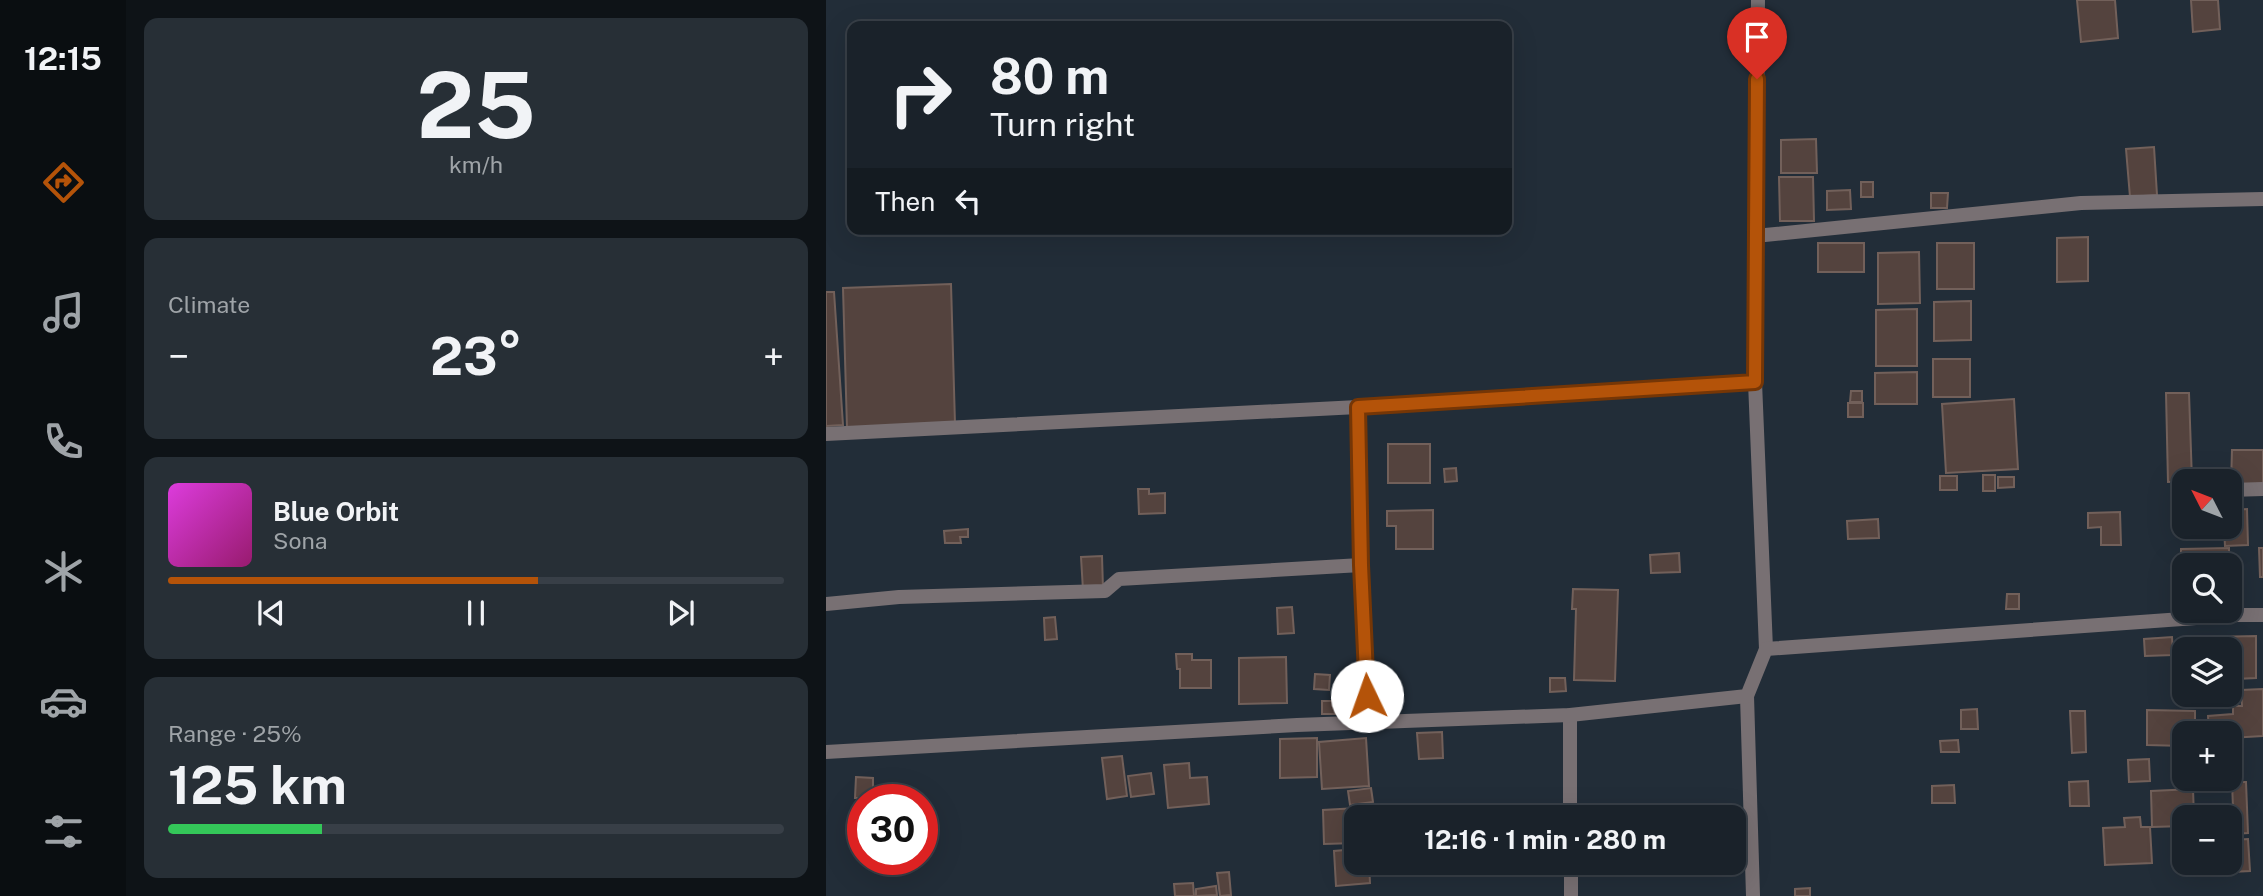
<!DOCTYPE html>
<meta charset="utf-8">
<style>
:root{--surface:#1a222a;--page:#272f36;--text:#f1f3f6;--muted:#9fa4a8;--line:#383f47;--accent:#b45309}
body{margin:0;font-family:"Public Sans",sans-serif;background:var(--page);color:var(--text);height:100vh;display:flex;flex-direction:column;font-size:26px;white-space:nowrap}
*{box-sizing:border-box;margin:0}
p{font-size:23px;color:var(--muted)}
.icon{flex:none;width:38px;height:38px;fill:none;stroke:currentColor;stroke-width:2;stroke-linecap:round;stroke-linejoin:round}
.map{position:relative;flex:1;overflow:hidden}
.sheet{display:flex;flex-direction:column;gap:18px;padding:18px;background:#0e1317;width:700px}
.sheet>*{flex:none}
.banner{position:absolute;left:21px;top:21px;width:665px;height:214px;border-radius:14px;box-shadow:0 7px 28px #0002,0 0 0 2px var(--line);background:#1a222a;color:var(--text);overflow:hidden}
.needle{width:46px;rotate:312deg}
.fabs{position:absolute;left:1346px;top:469px;display:grid;gap:14px}
.fabs a{display:grid;place-items:center;width:70px;height:70px;border-radius:14px;background:var(--surface);box-shadow:0 7px 28px #0002,0 0 0 2px var(--line);font-size:35px}
.speed{position:absolute;left:21px;top:784px;display:flex;gap:14px;font-size:35px;font-weight:700;text-align:center}
.speed>*{display:grid;place-content:center;width:91px;height:91px;border-radius:50%;background:var(--surface);box-shadow:0 7px 28px #0002,0 0 0 2px var(--line);line-height:1}
.speed .limit{border:10px solid #d22;background:#fff;color:#111}
.pin{position:absolute;display:grid;place-items:center;width:60px;height:60px;color:#fff;margin:-72px -30px;border-radius:50% 50% 50% 0;rotate:-45deg;box-shadow:0 0 7px #0007}
.pin .icon{rotate:45deg}
.me{position:absolute;width:77px;margin:-38px;rotate:357deg;stroke-linejoin:round;filter:drop-shadow(0 0 5px #0008)}
.turn{display:flex;align-items:center;gap:24px;height:147px;padding:0 28px;font-size:32px}
.turn .icon{width:91px;height:91px;stroke-width:2.5}
.turn b{display:block;font-size:49px;line-height:60px}
.then{display:flex;align-items:center;height:66px;padding:0 28px;background:#0003;gap:14px;font-size:26px}
.big{font-size:52px;font-weight:700;line-height:1.1}
.sheet .card{flex:1;display:flex;flex-direction:column;justify-content:center;gap:10px;min-width:0;padding:0 24px;border-radius:14px;background:var(--page)}
.sheet .dial{align-items:center;gap:0}
.dial b{font-size:91px;line-height:1}
.song{display:flex;align-items:center;gap:21px}
.cover{width:84px;height:84px;border-radius:10px;background:linear-gradient(135deg,hsl(300 70% 55%),hsl(320 70% 35%))}
.played{height:7px;border-radius:4px;background:linear-gradient(90deg,var(--accent) 60%,var(--line) 60%)}
.keys{display:flex;justify-content:space-around;direction:ltr}
.heat{display:flex;justify-content:space-between;align-items:center;font-size:38px;direction:ltr}
.charge{height:10px;border-radius:5px;background:linear-gradient(90deg,#34c759 25%,var(--line) 0)}
.trip{position:absolute;left:518px;top:805px;width:402px;height:70px;border-radius:14px;background:var(--surface);box-shadow:0 7px 28px #0002,0 0 0 2px var(--line);font-weight:700;line-height:70px;text-align:center}
main{display:flex;flex:1;min-height:0}
.tab-bar{display:flex;flex-direction:column;width:126px;justify-content:space-around;align-items:center;background:#0a0e11;color:var(--muted)}
.tab-bar .icon{width:49px;height:49px}
.tab-bar .active{color:var(--accent)}
.tab-bar b{font-size:32px;color:var(--text)}
.map>svg:first-child{display:block}
.building{fill:#54433e;stroke:#72605a;stroke-width:2}
.lines{fill:none;stroke-linecap:round;stroke-linejoin:round}
.minor{stroke:#787073;stroke-width:14}
.route-casing{stroke:#753606;stroke-width:18}
.route{stroke:#b45309;stroke-width:12}
</style>
<main>
<nav class="tab-bar">
<b>12:15</b>
<svg class="icon active" aria-label="directions" viewBox="0 0 24 24"><path d="M12 3l9 9-9 9-9-9zM9 14v-3h6M13 9l2 2-2 2"/></svg>
<svg class="icon" aria-label="music" viewBox="0 0 24 24"><path d="M9 18V5l10-2v13"/><circle cx="6" cy="18" r="3"/><circle cx="16" cy="16" r="3"/></svg>
<svg class="icon" aria-label="phone" viewBox="0 0 24 24"><path d="M5 4h4l2 5-3 2q2 4 5 5l2-3 5 2v4C11 20 4 13 5 4z"/></svg>
<svg class="icon" aria-label="climate" viewBox="0 0 24 24"><path d="M12 3v18M4 7l16 10M4 17L20 7"/></svg>
<svg class="icon" aria-label="car" viewBox="0 0 24 24"><path d="M5 17H2v-5l4-1 3-4h7l3 4 3 1v5h-3M9 17h6M6 11h13"/><circle cx="7" cy="17" r="2"/><circle cx="17" cy="17" r="2"/></svg>
<svg class="icon" aria-label="filters" viewBox="0 0 24 24"><path d="M4 7h16M4 17h16"/><circle cx="9" cy="7" r="2"/><circle cx="15" cy="17" r="2"/></svg>
</nav>
<section class="sheet">
<div class="card dial"><b>25</b><p>km/h</p></div>
<div class="card"><p>Climate</p>
<div class="heat"><a>−</a><b class="big">23°</b><a>+</a></div>
</div>
<div class="card">
<div class="song"><i class="cover"></i><div><b>Blue Orbit</b><p>Sona</p></div></div>
<div class="played"></div>
<div class="keys"><svg class="icon" aria-label="previous" viewBox="0 0 24 24"><path d="M18 5L8 12l10 7zM5 5v14"/></svg><svg class="icon" aria-label="pause" viewBox="0 0 24 24"><path d="M8 5v14M16 5v14"/></svg><svg class="icon" aria-label="next" viewBox="0 0 24 24"><path d="M6 5l10 7-10 7zM19 5v14"/></svg></div>
</div>
<div class="card"><p>Range · 25%</p><b class="big">125 km</b><div class="charge"></div></div>
</section>
<div class="map">
<svg width="1437" height="896" viewBox="0 0 1437 896">
<rect width="100%" height="100%" fill="#222d38"/>
<!-- building -->
<g class="building">
<polygon points="1251,0 1289,0 1292,38 1255,42"/>
<polygon points="1365,0 1392,0 1394,29 1367,32"/>
<polygon points="990,139 991,173 955,173 955,140"/>
<polygon points="1328,147 1331,195 1304,197 1300,149"/>
<polygon points="953,177 987,177 988,221 954,221"/>
<rect x="1035" y="182" width="12" height="15"/>
<polygon points="1024,190 1025,209 1001,210 1001,191"/>
<polygon points="1105,193 1122,193 1121,208 1105,208"/>
<polygon points="1262,237 1262,281 1231,282 1231,238"/>
<rect x="992" y="243" width="46" height="29"/>
<rect x="1111" y="243" width="37" height="46"/>
<polygon points="1093,252 1094,303 1052,304 1052,253"/>
<polygon points="125,284 129,424 21,428 17,288"/>
<polygon points="0,292 8,292 17,425 0,426"/>
<polygon points="1145,301 1145,340 1108,341 1108,302"/>
<polygon points="1091,309 1091,366 1050,366 1050,310"/>
<rect x="1107" y="359" width="37" height="38"/>
<polygon points="1091,372 1091,404 1049,404 1049,373"/>
<polygon points="1025,391 1036,391 1036,402 1024,402"/>
<polygon points="1340,393 1363,393 1366,481 1342,482"/>
<polygon points="1188,399 1192,469 1120,473 1116,404"/>
<rect x="1022" y="403" width="15" height="14"/>
<rect x="562" y="444" width="42" height="39"/>
<polygon points="1406,450 1437,450 1437,484 1405,484"/>
<polygon points="630,468 631,481 619,482 618,469"/>
<rect x="1157" y="475" width="12" height="16"/>
<rect x="1114" y="476" width="17" height="14"/>
<polygon points="1172,477 1188,477 1188,487 1172,488"/>
<polygon points="312,489 323,489 323,494 339,493 339,513 313,514"/>
<polygon points="1421,509 1422,545 1399,546 1398,527 1404,527 1404,510"/>
<polygon points="607,510 607,549 570,549 570,526 561,526 561,511"/>
<polygon points="1294,512 1295,545 1275,545 1275,527 1262,528 1262,513"/>
<polygon points="1052,519 1053,538 1022,539 1021,521"/>
<polygon points="142,529 142,537 134,537 135,543 119,543 118,531"/>
<polygon points="1403,548 1403,565 1358,565 1358,609 1355,609 1355,549"/>
<polygon points="1433,548 1437,548 1437,577 1434,577"/>
<polygon points="853,553 854,572 825,573 824,555"/>
<polygon points="276,556 277,589 257,590 255,557"/>
<polygon points="747,589 792,590 789,681 748,680 750,609 746,609"/>
<polygon points="1181,594 1193,594 1193,609 1180,609"/>
<polygon points="466,607 468,633 452,634 451,608"/>
<polygon points="229,617 231,639 219,640 218,618"/>
<polygon points="1430,636 1430,678 1409,679 1409,694 1404,694 1404,649 1382,649 1382,637"/>
<polygon points="1346,637 1347,655 1319,656 1318,639"/>
<polygon points="350,654 366,654 366,660 385,660 385,688 354,688 354,669 351,669"/>
<polygon points="460,657 461,703 413,704 413,658"/>
<polygon points="489,674 504,675 503,690 488,689"/>
<polygon points="724,678 739,678 740,691 724,692"/>
<polygon points="1437,689 1437,736 1404,738 1404,733 1383,733 1382,716 1407,714 1407,706 1416,706 1415,690"/>
<rect x="496" y="701" width="22" height="13"/>
<polygon points="1151,709 1152,729 1135,729 1135,710"/>
<polygon points="1321,710 1369,711 1369,733 1358,733 1358,746 1321,745"/>
<polygon points="1244,711 1259,711 1260,752 1246,753"/>
<polygon points="616,732 617,758 593,759 591,733"/>
<polygon points="491,738 491,777 454,778 454,739"/>
<polygon points="540,738 543,786 496,789 493,742"/>
<polygon points="1132,740 1133,752 1115,752 1114,741"/>
<polygon points="296,756 301,796 281,799 276,758"/>
<polygon points="1404,758 1405,788 1374,790 1374,779 1404,779"/>
<polygon points="1323,759 1324,781 1303,782 1302,760"/>
<polygon points="363,763 364,778 381,777 383,804 342,808 338,765"/>
<polygon points="325,773 328,794 305,797 302,776"/>
<polygon points="30,777 47,778 47,798 29,798"/>
<polygon points="1262,781 1263,806 1244,806 1243,782"/>
<polygon points="1406,782 1420,782 1422,833 1408,834"/>
<polygon points="1128,785 1129,803 1106,803 1106,786"/>
<polygon points="545,788 547,802 524,805 522,791"/>
<polygon points="1367,789 1368,817 1358,817 1358,826 1326,827 1325,791"/>
<polygon points="549,807 549,817 530,817 530,843 498,844 497,810"/>
<polygon points="1314,817 1315,827 1324,827 1326,863 1279,865 1277,828 1299,827 1298,818"/>
<polygon points="913,835 914,857 908,857 908,836"/>
<polygon points="1422,839 1424,871 1365,874 1364,863 1404,863 1404,840"/>
<polygon points="530,849 530,863 543,863 544,883 510,886 508,851"/>
<polygon points="403,872 405,895 394,896 391,873"/>
<polygon points="367,883 368,896 349,896 348,884"/>
<polygon points="390,886 391,895 370,896 370,889"/>
<polygon points="984,888 984,896 969,896 969,889"/>
</g>
<g class="lines">
<!-- minor -->
<g class="minor">
<polyline points="932,0 929,382 940,649"/>
<polyline points="929,236 1255,203 1437,199"/>
<polyline points="532,407 535,565 542,722"/>
<polyline points="0,434 532,407 929,382"/>
<polyline points="1404,490 1437,489"/>
<polyline points="0,604 73,597 279,591 293,579 535,565"/>
<polyline points="921,696 927,896"/>
<polyline points="744,715 744,817"/>
<polyline points="0,752 471,725 744,715 921,696 940,649 1412,615 1437,615"/>
<polyline points="745,863 745,896"/>
</g>
</g>
<g class="lines">
<defs>
<polyline id="route" points="541,696 535,565 532,407 929,382 931,79"/>
</defs>
<!-- route casing -->
<use href="#route" class="route-casing"/>
<!-- route -->
<use href="#route" class="route"/>
</g>
</svg>
<div class="fabs">
<a><svg class="needle" viewBox="-14 -14 28 28"><path d="M0-13l5 13h-10z" fill="#e53935"/><path d="M0 13l5-13h-10z" fill="#9fa4a8"/></svg></a>
<a><svg class="icon" aria-label="search" viewBox="0 0 24 24"><circle cx="10" cy="10" r="6"/><path d="M15 15l6 6"/></svg></a>
<a><svg class="icon" aria-label="layers" viewBox="0 0 24 24"><path d="M12 4l9 5-9 5-9-5zM3 14l9 5 9-5"/></svg></a>
<a>+</a>
<a>−</a>
</div>
<div class="speed"><div class="limit">30</div></div>
<div class="pin" style="left:931px;top:79px;background:#d93025"><svg class="icon" aria-label="arrive" viewBox="0 0 24 24"><path d="M6 21V4h12l-3 4 3 4H6"/></svg></div>
<svg class="me" style="left:541px;top:696px" viewBox="-20 -20 40 40"><circle r="19" fill="#fff"/><path d="M0-13L10 11 0 6-10 11z" fill="#b45309"/></svg>
<div class="trip">12:16 · 1 min · 280 m</div>
<div class="banner">
<div class="turn"><svg class="icon" aria-label="right" viewBox="0 0 24 24"><path d="M7 20v-9h11M14 6l5 5-5 5"/></svg><div><b>80 m</b>Turn right</div></div>
<div class="then">Then<svg class="icon" aria-label="left" viewBox="0 0 24 24"><path d="M17 20v-9H6M10 6l-5 5 5 5"/></svg></div>
</div>
</div>
</main>
